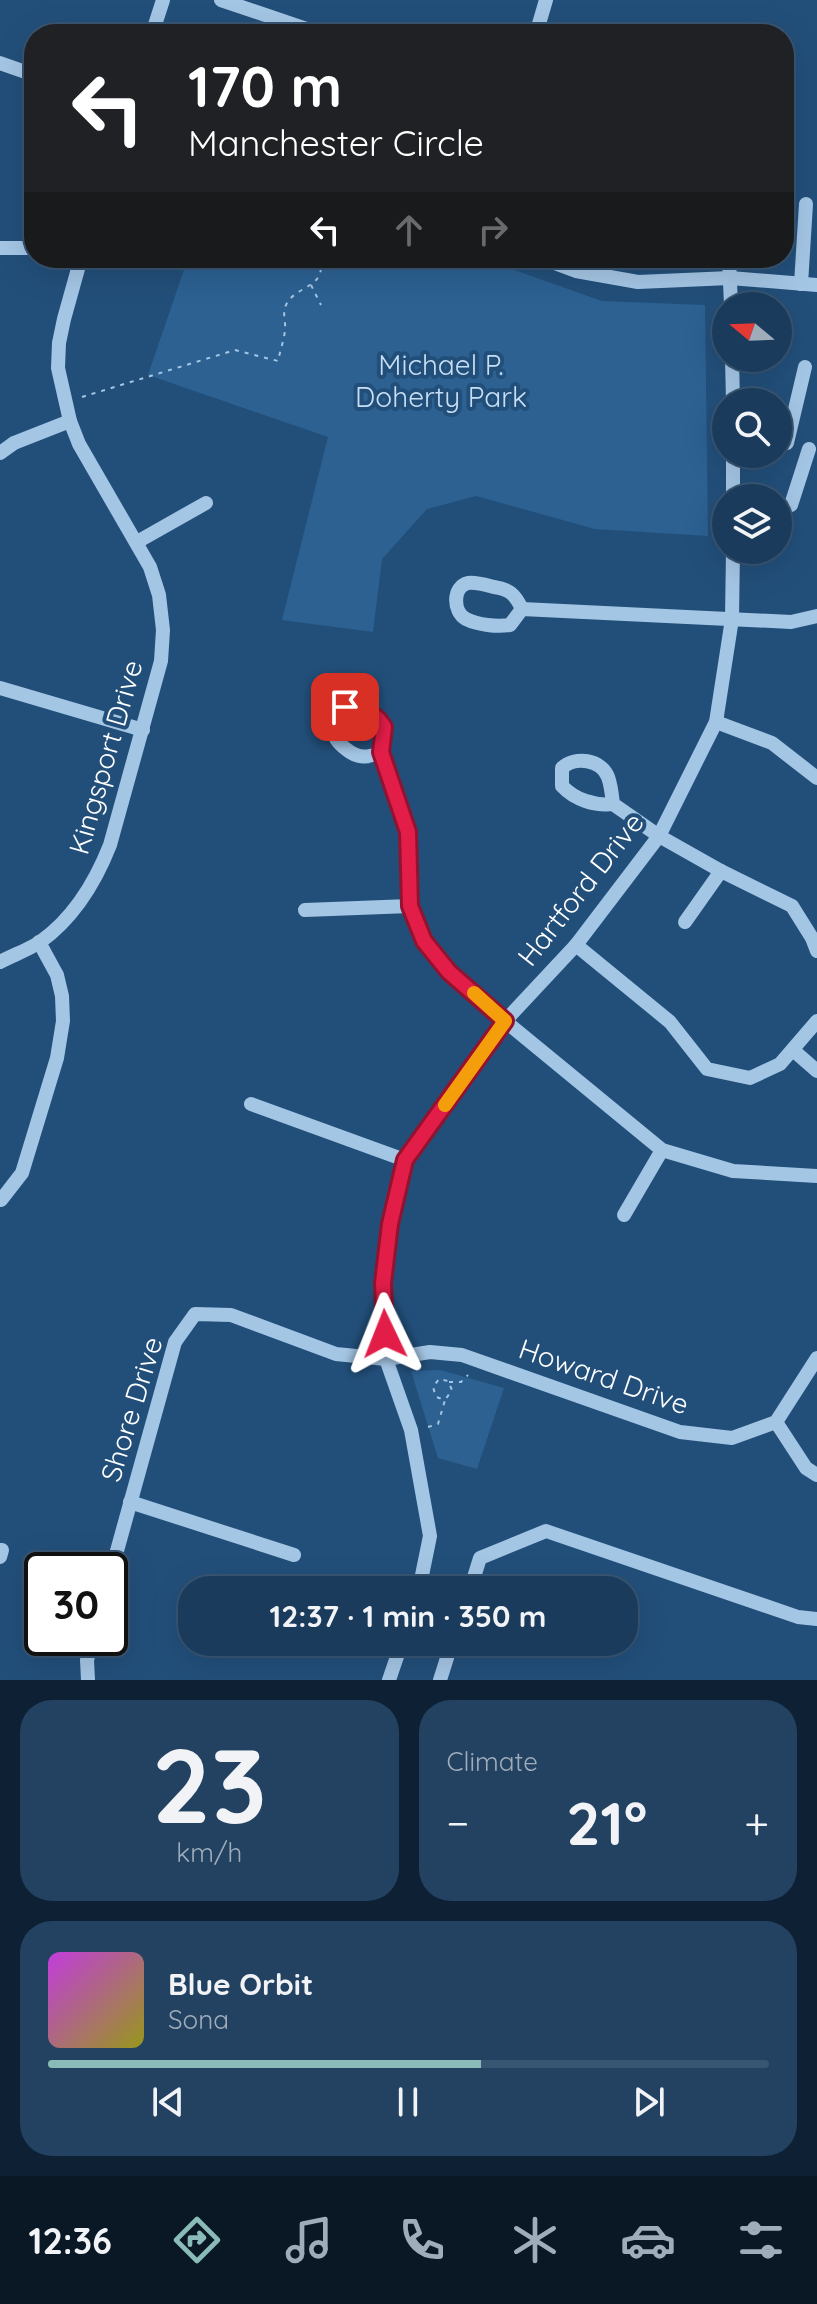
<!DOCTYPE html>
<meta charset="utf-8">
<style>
:root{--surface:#1a3b5c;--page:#234262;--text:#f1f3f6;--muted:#9fadbb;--line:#385572;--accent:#8bbbb9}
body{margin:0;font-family:Quicksand,sans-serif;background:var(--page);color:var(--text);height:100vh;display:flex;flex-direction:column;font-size:30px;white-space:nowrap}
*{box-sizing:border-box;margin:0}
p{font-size:26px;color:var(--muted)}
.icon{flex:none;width:44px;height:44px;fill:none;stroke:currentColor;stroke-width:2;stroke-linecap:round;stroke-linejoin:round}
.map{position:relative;height:1680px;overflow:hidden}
.panel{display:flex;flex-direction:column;gap:20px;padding:20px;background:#0e2033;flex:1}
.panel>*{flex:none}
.guide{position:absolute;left:24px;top:24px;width:770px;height:244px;border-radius:32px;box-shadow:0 8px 32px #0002,0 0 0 2px var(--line);background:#202124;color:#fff;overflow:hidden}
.needle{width:52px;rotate:289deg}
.controls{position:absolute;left:712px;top:292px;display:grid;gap:16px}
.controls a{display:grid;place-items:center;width:80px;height:80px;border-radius:50%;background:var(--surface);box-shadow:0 8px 32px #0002,0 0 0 2px var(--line);font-size:40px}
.speed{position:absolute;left:24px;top:1552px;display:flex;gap:16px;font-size:40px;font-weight:700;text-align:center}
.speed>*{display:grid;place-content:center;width:104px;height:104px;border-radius:50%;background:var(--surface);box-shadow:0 8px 32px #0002,0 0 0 2px var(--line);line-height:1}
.speed .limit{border:4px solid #111;border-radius:12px;background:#fff;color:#111}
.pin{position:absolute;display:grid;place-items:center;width:68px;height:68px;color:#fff;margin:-34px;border-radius:16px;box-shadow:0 4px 12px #0006}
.me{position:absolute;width:88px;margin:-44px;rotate:358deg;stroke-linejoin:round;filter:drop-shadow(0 0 6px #0008)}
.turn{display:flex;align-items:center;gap:28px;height:168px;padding:0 32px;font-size:36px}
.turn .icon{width:104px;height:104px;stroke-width:2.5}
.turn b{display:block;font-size:56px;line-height:68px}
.lanes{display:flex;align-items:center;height:76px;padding:0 32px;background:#0003;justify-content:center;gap:40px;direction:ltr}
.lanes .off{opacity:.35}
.big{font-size:60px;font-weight:700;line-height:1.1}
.panel .tile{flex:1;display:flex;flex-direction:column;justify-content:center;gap:12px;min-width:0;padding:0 28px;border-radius:32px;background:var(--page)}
.panel .dial{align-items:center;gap:0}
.dial b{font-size:104px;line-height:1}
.song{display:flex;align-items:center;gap:24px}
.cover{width:96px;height:96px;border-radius:12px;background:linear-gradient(135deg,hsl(290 70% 55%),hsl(60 70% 35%))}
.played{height:8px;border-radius:4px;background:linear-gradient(90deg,var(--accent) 60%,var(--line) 60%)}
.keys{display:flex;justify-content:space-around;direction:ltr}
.heat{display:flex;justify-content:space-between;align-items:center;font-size:44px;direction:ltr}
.panel .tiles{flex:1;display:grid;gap:20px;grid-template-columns:1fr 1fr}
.tile:last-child{grid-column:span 2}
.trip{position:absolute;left:178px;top:1576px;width:460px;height:80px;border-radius:32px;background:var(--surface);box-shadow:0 8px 32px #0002,0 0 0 2px var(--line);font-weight:700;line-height:80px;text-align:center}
.menu{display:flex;height:128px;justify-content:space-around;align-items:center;background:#0a1825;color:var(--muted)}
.menu .icon{width:56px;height:56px}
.menu .active{color:var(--accent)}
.menu b{font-size:36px;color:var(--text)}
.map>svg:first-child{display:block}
.green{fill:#2c6192}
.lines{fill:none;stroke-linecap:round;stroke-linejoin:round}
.path{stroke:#a4c6e5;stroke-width:2;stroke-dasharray:4 6;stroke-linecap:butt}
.minor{stroke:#a4c6e5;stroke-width:14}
.route-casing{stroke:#92132f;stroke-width:20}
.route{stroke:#e11d48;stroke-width:14}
.slow{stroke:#f59e0b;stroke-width:14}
.labels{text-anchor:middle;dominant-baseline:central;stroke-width:8;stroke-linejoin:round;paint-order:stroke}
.park-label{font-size:28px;fill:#c7dff4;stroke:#224f7a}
.street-label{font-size:28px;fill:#fff;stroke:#224f7a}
</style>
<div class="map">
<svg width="817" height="1680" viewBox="0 0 817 1680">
<rect width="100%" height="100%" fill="#224f7a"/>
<!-- green -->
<g class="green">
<polygon points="188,258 480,258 602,301 705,305 708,536 595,529 476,496 427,509 382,559 373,632 282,620 328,437 148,375"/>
<polygon points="440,1370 504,1388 477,1469 438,1458 411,1371"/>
</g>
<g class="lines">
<!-- path -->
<g class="path">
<polyline points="311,285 321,305"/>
<path d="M82,397L235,350L278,361C280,351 284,340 285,330C286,322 282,313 286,305C295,285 329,288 319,258"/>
<polyline points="449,1382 461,1382 468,1375"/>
<polyline points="428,1427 438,1424 445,1400 436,1397 433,1387 439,1379 448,1381 452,1390 445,1400"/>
</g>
<!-- minor -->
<g class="minor">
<polyline points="221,0 321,34"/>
<polyline points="152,34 163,0"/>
<polyline points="536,34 546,0"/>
<polyline points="0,63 34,75"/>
<polyline points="0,248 34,248"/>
<polyline points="541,258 576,271 638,282 730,278 817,285"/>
<polyline points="729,258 731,306"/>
<polyline points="801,284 806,204"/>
<polyline points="732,358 733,402"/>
<polyline points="787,443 805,367"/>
<polyline points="0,453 14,443 70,421"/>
<polyline points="733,498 733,454"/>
<polyline points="791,505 809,449"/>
<polyline points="137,542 206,503"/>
<path d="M522,609C515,594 509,589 494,587C486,585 476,582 468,583C452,587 453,612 466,619C478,625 497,627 510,625L522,609L791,622L817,616"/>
<polyline points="0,688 143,730"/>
<polyline points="716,722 772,743 817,778"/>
<path d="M381,752C368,758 358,759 346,749C311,724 354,683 384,727L381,752L408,832L410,906L424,941L449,972L505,1021L662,1150L733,1171L817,1176"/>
<path d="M613,804C612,795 611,785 608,777C601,759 575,756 562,768V786C575,800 595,806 613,804L659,836L721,871L792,906L812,938L817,951"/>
<polyline points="305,910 410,906"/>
<polyline points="685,922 721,871"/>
<polyline points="576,945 670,1022 707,1069 750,1078 780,1064 817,1021"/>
<path d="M0,962C13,955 28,950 40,942C74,918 95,883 110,845L161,661L163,630L159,595L150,567L79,444L70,421L58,368L59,343L64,319L81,258"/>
<polyline points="793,1050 817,1071"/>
<polyline points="251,1104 405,1160"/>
<polyline points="1,1200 22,1173 57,1058 63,1021 62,996 57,975 39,942"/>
<polyline points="624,1215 662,1150"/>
<polyline points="776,1422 806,1468 817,1475"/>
<polyline points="130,1502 294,1555"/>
<polyline points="0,1550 2,1550 0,1557"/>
<polyline points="110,1576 175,1342 195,1314 231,1315 336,1354 386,1359 430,1352 462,1355 680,1432 732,1438 776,1422 817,1358"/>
<polyline points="419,1590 430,1536 411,1430 386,1359 383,1283 390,1224 405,1160 505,1021 576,945 659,836 716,722 732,619 733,550"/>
<polyline points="470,1590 480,1558 546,1531 798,1617 817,1619"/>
<polyline points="88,1680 87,1660 93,1638"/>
<polyline points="389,1680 402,1642"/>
<polyline points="440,1680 452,1642"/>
</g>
</g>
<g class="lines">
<defs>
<polyline id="route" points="345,707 355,707 367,711 378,719 384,727 381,752 408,832 410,906 424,941 449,972 505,1021 405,1160 390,1224 383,1283 385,1334"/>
</defs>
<!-- route casing -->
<use href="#route" class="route-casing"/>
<!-- route -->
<use href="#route" class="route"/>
<!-- slow -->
<polyline class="slow" points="445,1105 505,1021 474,993"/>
</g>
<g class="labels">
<!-- park labels -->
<g class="park-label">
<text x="441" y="364">Michael P.<tspan x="441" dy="32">Doherty Park</tspan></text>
</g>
<!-- street labels -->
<g class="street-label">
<text transform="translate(105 757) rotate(-74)">Kingsport Drive</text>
<text transform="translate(580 889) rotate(-52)">Hartford Drive</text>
<text transform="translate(604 1376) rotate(19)">Howard Drive</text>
<text transform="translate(131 1409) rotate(-73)">Shore Drive</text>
</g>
</g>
</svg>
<div class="controls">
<a><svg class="needle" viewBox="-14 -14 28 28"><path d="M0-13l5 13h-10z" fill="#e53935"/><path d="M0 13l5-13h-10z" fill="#9fadbb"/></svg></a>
<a><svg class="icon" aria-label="search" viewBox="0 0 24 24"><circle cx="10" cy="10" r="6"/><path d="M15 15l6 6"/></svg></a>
<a><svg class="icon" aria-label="layers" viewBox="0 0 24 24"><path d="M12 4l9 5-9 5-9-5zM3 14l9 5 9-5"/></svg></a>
</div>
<div class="speed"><div class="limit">30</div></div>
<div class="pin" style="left:345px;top:707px;background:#d93025"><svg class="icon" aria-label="arrive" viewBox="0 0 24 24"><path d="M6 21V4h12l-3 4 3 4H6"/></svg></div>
<svg class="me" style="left:385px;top:1334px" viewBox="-20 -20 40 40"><path d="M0-17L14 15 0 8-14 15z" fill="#e11d48" stroke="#fff" stroke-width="4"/></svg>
<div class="trip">12:37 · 1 min · 350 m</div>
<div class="guide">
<div class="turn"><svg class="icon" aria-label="left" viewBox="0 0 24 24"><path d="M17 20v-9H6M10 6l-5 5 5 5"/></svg><div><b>170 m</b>Manchester Circle</div></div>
<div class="lanes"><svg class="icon" aria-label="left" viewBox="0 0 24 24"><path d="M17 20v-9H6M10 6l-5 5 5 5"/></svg><svg class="icon off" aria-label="ahead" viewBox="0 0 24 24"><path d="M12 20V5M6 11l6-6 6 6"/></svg><svg class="icon off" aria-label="right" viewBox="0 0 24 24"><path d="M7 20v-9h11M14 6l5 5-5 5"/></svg></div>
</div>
</div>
<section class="panel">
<div class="tiles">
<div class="tile dial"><b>23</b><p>km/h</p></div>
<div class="tile"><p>Climate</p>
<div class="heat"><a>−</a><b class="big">21°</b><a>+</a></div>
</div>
<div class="tile">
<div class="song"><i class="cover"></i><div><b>Blue Orbit</b><p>Sona</p></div></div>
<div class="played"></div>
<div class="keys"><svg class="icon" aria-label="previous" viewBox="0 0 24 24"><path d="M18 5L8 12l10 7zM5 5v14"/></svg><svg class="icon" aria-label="pause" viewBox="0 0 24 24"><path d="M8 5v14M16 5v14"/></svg><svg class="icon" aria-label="next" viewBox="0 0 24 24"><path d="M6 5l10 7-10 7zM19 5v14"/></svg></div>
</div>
</div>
</section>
<nav class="menu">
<b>12:36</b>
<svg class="icon active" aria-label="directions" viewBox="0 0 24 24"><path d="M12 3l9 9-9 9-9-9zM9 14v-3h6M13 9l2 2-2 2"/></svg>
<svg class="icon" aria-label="music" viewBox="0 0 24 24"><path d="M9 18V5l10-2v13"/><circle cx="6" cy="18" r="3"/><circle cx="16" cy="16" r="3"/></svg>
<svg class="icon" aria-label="phone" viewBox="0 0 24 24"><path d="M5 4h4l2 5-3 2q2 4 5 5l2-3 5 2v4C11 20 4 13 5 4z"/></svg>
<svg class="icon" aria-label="climate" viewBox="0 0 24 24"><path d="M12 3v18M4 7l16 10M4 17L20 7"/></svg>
<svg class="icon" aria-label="car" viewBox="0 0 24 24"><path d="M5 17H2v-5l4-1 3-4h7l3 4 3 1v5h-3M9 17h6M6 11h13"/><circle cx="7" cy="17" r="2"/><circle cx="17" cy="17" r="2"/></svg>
<svg class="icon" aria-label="filters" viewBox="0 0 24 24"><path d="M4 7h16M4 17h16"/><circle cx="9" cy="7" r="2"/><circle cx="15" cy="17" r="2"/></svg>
</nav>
